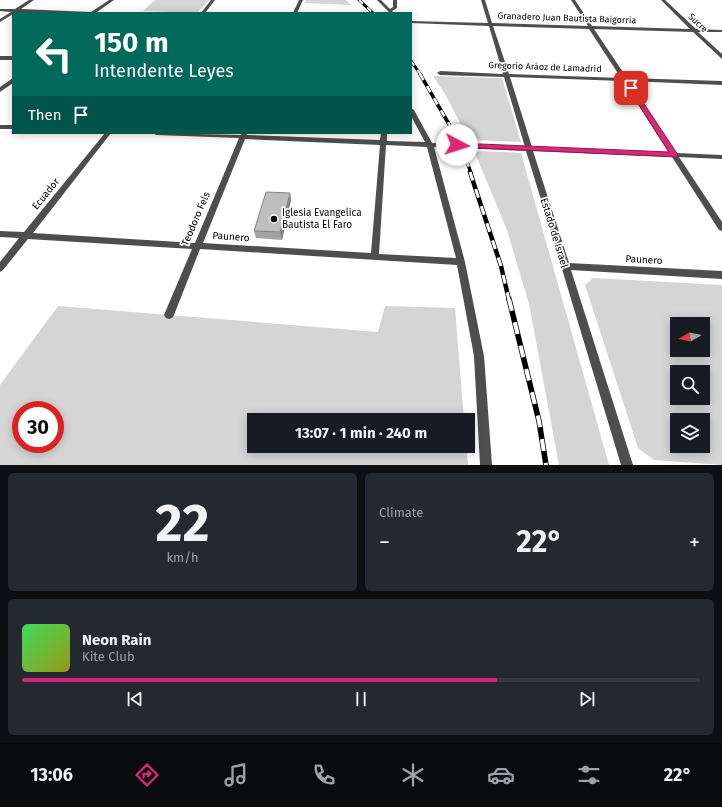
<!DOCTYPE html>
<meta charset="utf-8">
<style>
:root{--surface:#171b24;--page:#242831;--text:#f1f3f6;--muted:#9ea1a6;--line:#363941;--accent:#db2777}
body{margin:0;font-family:"Fira Sans",sans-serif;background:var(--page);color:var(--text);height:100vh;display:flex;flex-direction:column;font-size:15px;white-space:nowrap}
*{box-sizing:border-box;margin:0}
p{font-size:13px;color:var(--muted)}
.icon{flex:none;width:22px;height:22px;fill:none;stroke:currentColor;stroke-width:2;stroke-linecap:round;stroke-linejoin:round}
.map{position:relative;height:465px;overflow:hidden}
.details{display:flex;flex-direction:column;gap:8px;padding:8px;background:#0d0f14;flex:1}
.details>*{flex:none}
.top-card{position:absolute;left:12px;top:12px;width:400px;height:122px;border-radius:0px;box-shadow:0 2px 10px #0003;background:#00695c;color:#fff;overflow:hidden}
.needle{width:26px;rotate:260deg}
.fabs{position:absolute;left:670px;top:317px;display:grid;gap:8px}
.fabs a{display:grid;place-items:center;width:40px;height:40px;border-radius:0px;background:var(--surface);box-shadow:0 2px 10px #0003;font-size:20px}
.speed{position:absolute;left:12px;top:401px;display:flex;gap:8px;font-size:20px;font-weight:700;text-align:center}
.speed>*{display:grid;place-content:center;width:52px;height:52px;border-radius:50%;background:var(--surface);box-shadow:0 2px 10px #0003;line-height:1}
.speed .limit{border:6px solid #d22;background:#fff;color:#111}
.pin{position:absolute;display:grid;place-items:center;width:34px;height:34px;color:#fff;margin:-17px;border-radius:8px;box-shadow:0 2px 6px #0006}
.me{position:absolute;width:44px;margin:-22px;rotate:95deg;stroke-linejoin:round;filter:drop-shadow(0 0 3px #0008)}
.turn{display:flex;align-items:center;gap:14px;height:84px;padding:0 16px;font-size:18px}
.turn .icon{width:52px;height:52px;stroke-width:2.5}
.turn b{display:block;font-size:28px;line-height:34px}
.then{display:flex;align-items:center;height:38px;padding:0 16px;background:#0003;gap:8px;font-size:15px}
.big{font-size:30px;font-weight:700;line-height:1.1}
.details .card{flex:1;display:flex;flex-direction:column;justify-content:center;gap:6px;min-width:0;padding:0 14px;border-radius:6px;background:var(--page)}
.details .dial{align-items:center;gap:0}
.dial b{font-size:52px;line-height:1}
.song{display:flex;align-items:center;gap:12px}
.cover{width:48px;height:48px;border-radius:6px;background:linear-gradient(135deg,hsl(130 70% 55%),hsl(60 70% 35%))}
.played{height:4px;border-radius:2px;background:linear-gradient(90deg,var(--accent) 70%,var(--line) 70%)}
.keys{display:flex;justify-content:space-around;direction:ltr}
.heat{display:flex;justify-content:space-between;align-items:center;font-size:22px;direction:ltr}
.details .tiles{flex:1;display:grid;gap:8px;grid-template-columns:1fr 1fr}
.card:last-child{grid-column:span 2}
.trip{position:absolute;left:247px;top:413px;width:228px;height:40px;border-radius:0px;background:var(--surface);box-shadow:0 2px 10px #0003;font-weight:700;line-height:40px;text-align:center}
.dock{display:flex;height:64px;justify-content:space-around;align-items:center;background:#090b0e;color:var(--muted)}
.dock .icon{width:28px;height:28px}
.dock .selected{color:var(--accent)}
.dock b{font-size:18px;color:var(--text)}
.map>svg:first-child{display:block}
.green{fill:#d5d5d5;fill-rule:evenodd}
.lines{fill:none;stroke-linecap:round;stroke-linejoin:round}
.minor{fill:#4e4e4e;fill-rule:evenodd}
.rail-far3-casing{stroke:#000;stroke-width:3}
.rail-far2-casing{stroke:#000;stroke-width:3.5}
.rail-far1-casing{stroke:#000;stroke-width:4.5}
.rail-casing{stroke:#000;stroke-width:5.5}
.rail-far3{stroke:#fff;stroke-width:2;stroke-dasharray:5.5;stroke-linecap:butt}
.rail-far2{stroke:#fff;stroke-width:2.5;stroke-dasharray:7;stroke-linecap:butt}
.rail-far1{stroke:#fff;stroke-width:3;stroke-dasharray:9;stroke-linecap:butt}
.rail{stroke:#fff;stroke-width:4;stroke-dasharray:12;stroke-linecap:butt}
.wall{fill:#a3a3a3}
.shaded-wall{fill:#858585}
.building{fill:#bebebe;stroke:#858585}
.route{fill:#db2777;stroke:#8e194d}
.poi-dot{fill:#000;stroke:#fff;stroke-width:1.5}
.labels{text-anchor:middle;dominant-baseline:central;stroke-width:3.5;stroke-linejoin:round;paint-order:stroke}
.far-street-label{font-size:9px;fill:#000;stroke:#fff}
.street-label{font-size:10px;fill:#000;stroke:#fff}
.poi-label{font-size:10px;fill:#000;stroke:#fff;text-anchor:start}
</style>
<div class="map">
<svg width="722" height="465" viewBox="0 0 722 465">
<rect width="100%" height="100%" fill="#fff"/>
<!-- green -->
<g class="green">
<polygon points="155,0 209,0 197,13 143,11"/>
<polygon points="306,0 346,0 351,5 305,3"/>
<polygon points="433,76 502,78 521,142 469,140 445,94"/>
<polygon points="481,151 521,153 609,465 559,465 529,304 507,230 475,153"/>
<path d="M593,278L722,285V465L654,460L638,448L585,285ZM677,324H703V350H677ZM677,372H703V398H677ZM677,420H703V446H677Z"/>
<path d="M58,306L378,332L385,306L455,308L464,420H254V446H466L468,465H0V385ZM21,410H55V444H21Z"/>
</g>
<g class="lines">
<!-- minor -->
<g class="minor">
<polygon points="29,0 34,0 21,9 91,12 109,0 114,0 97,12 99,13 17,12 13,13 13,14 0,22 0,19 11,12 0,11 0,9 15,9"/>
<polygon points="211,0 215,0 205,13 201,13"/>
<polygon points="299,0 303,0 297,13 293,13"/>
<polygon points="377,0 381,0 390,9 393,7 393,0 397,0 397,8 392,11 394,13 390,13"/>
<path d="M481,0H485L492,23L588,26L571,0H575L592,26L690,29L661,0H665L696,29L722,30V32H698L722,54V59L693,32L594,29L627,78L722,81V85L629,81L676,153L722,155V159L679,157L722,222V231L719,230L672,157L533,151L569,263L722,271V279L571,270L633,465H621L562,269L560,266L561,264L526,151L434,147L465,262L484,356L492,465H480L474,356L457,265L200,249L174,315L172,318L169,319L166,318L164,315L192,249L28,239L3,270L0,272V262L19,238L0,237V231L24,232L105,133H111L33,233L195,243L239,138L156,135L153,133L241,135L242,133H246L247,135L380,140L381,133H387V141L425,142L411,116V108L414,110L432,143L525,147L504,77L440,75L437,73L440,71L503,74L489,26L411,23V21L488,23ZM493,26L589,29L621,78L509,74ZM510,77L623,81L669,153L532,147ZM245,139L380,145L371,253L203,243ZM386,145L427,147L456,258L379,254Z"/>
<rect x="0" y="56" width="13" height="4"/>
<polygon points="13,78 13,83 0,92 0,87"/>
<rect x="0" y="125" width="13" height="4"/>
</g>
<defs>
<g id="rail-far3">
<polyline points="359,0 373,13"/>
<polyline points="411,61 421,75"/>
</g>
<polyline id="rail-far2" points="420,74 461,145 471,173"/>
<polyline id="rail-far1" points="470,172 501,266 509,300"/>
<polyline id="rail" points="509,299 539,421 546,465"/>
</defs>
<!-- rail-far3 casing -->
<use href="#rail-far3" class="rail-far3-casing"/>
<!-- rail-far2 casing -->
<use href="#rail-far2" class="rail-far2-casing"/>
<!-- rail-far1 casing -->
<use href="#rail-far1" class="rail-far1-casing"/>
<!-- rail casing -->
<use href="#rail" class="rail-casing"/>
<!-- rail-far3 -->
<use href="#rail-far3" class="rail-far3"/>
<!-- rail-far2 -->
<use href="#rail-far2" class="rail-far2"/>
<!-- rail-far1 -->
<use href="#rail-far1" class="rail-far1"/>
<!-- rail -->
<use href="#rail" class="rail"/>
</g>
<!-- wall -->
<polygon class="wall" points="290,193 291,200 282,240 256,238 254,231"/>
<!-- shaded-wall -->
<polygon class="shaded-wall" points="290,193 291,200 282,240 280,232"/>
<!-- building -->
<polygon class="building" points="266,192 290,193 280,232 254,231"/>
<!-- route -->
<polygon class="route" points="629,87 633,87 678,155 677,157 457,147 453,145 457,143 669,152 628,88"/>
<!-- markers -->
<circle class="poi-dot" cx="274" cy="219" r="4"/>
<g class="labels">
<!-- far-street labels -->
<g class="far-street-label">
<text transform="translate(567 18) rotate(2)">Granadero Juan Bautista Baigorria</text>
<text transform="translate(698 23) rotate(44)">Sucre</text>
<text transform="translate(545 67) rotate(2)">Gregorio Aráoz de Lamadrid</text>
</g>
<!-- street labels -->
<g class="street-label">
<text transform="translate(46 194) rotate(-51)">Ecuador</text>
<text transform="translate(196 219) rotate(-67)">Teodoro Fels</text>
<text transform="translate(554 233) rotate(73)">Estado de Israel</text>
<text transform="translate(231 237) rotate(4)">Paunero</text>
<text transform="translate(644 260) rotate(3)">Paunero</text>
</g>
<!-- poi labels -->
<g class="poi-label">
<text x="282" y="213">Iglesia Evangelica<tspan x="282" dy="12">Bautista El Faro</tspan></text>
</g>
</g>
</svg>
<div class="fabs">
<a><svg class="needle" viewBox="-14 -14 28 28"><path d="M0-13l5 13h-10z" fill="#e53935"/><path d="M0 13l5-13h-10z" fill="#9ea1a6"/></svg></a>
<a><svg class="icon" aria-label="search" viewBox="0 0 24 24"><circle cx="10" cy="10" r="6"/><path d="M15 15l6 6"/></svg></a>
<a><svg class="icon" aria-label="layers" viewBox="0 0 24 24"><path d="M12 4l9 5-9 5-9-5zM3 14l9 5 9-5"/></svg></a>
</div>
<div class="speed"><div class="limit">30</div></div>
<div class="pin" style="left:631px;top:88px;background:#d93025"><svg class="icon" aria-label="arrive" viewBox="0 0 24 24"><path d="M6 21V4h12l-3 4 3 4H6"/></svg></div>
<svg class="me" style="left:457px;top:145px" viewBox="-20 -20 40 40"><circle r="19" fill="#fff"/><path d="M0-13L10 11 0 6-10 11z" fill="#db2777"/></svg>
<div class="trip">13:07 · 1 min · 240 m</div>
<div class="top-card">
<div class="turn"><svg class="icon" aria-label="left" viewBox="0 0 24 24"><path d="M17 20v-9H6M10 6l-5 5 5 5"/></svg><div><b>150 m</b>Intendente Leyes</div></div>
<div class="then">Then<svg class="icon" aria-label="arrive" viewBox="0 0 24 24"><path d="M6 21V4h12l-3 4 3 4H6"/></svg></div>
</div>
</div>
<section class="details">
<div class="tiles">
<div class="card dial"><b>22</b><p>km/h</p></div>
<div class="card"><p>Climate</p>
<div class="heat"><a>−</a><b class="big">22°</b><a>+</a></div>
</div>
<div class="card">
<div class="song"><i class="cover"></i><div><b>Neon Rain</b><p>Kite Club</p></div></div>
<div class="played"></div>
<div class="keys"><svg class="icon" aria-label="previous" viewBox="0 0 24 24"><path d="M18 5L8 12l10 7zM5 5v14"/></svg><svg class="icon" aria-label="pause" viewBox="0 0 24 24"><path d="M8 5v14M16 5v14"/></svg><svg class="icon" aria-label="next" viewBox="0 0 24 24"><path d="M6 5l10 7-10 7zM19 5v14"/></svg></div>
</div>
</div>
</section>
<nav class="dock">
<b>13:06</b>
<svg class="icon selected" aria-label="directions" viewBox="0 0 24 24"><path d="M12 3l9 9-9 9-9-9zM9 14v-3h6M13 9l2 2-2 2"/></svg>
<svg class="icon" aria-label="music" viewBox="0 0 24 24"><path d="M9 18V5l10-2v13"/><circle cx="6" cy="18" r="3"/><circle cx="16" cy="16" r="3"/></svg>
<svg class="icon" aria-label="phone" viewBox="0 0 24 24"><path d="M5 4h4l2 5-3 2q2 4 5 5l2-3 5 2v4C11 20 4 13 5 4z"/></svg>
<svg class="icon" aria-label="climate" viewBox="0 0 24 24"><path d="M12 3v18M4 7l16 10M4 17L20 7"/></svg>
<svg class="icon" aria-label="car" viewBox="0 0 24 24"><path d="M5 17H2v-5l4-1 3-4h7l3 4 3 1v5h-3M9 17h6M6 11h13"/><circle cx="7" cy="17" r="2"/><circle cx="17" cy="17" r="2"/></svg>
<svg class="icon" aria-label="filters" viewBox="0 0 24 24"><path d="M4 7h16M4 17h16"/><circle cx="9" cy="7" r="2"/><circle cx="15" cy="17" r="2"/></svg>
<b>22°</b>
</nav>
